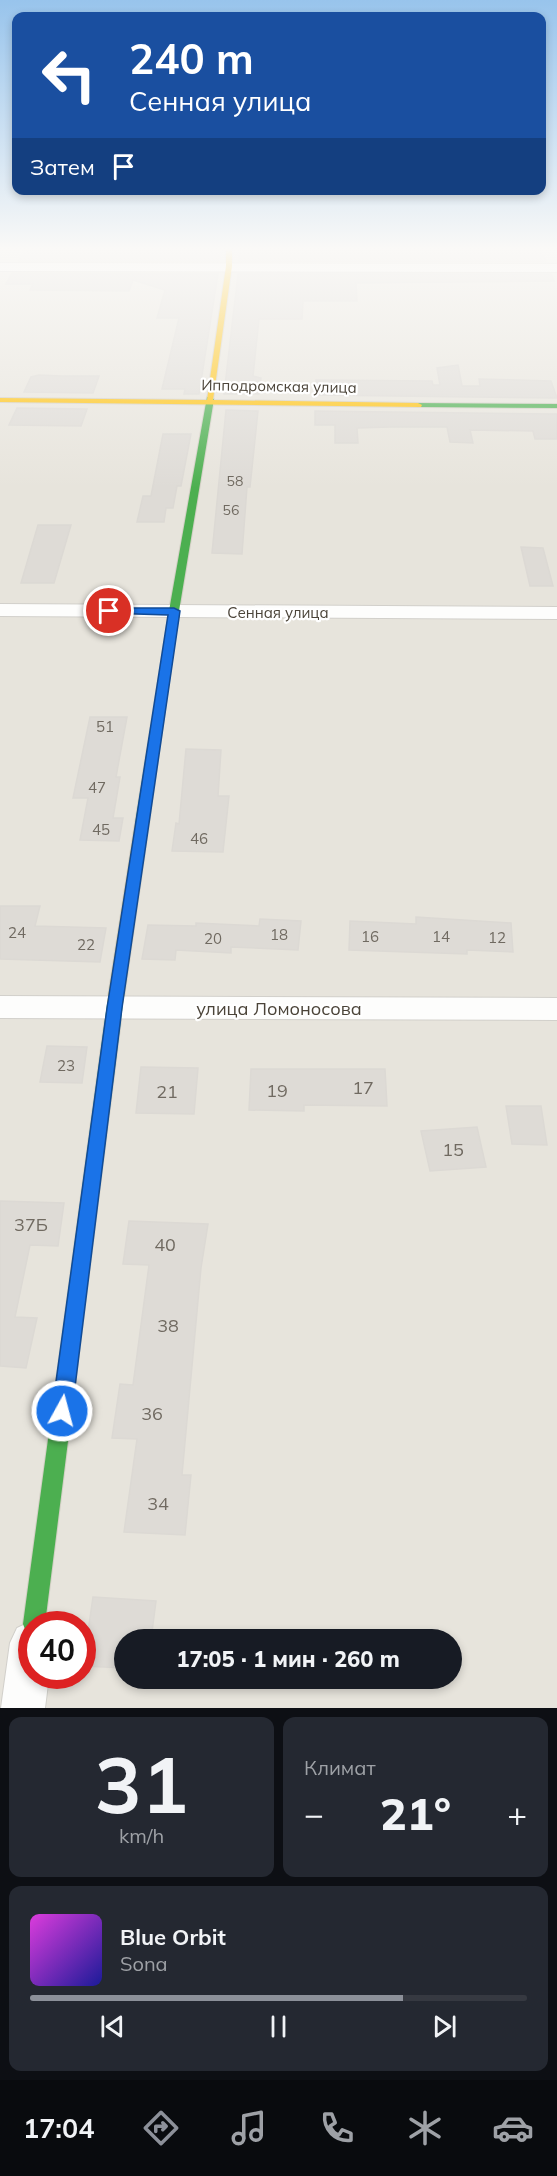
<!DOCTYPE html>
<html lang="ru">
<meta charset="utf-8">
<style>
:root{--surface:#171b24;--page:#242831;--text:#f1f3f6;--muted:#9ea1a6;--line:#363941;--accent:#8c9099}
body{margin:0;font-family:Mulish,sans-serif;background:var(--page);color:var(--text);height:100vh;display:flex;flex-direction:column;font-size:22px;white-space:nowrap}
*{box-sizing:border-box;margin:0}
p{font-size:20px;color:var(--muted)}
.icon{flex:none;width:33px;height:33px;fill:none;stroke:currentColor;stroke-width:2;stroke-linecap:round;stroke-linejoin:round}
.map{position:relative;height:1708px;overflow:hidden}
.panel{display:flex;flex-direction:column;gap:9px;padding:9px;background:#0d0f14;flex:1}
.panel>*{flex:none}
.banner{position:absolute;left:12px;top:12px;width:534px;height:183px;border-radius:12px;box-shadow:0 3px 9px #0003;background:#1a4fa0;color:#fff;overflow:hidden}
.speed{position:absolute;left:18px;top:1611px;display:flex;gap:12px;font-size:30px;font-weight:700;text-align:center}
.speed>*{display:grid;place-content:center;width:78px;height:78px;border-radius:50%;background:var(--surface);box-shadow:0 3px 9px #0003;line-height:1}
.speed .limit{border:9px solid #d22;background:#fff;color:#111}
.pin{position:absolute;display:grid;place-items:center;width:51px;height:51px;color:#fff;margin:-26px;border:3px solid #fff;border-radius:50%;box-shadow:0 2px 6px #0007}
.me{position:absolute;width:66px;margin:-33px;rotate:7deg;stroke-linejoin:round;filter:drop-shadow(0 0 4px #0008)}
.turn{display:flex;align-items:center;gap:21px;height:126px;padding:0 18px;font-size:27px}
.turn .icon{width:78px;height:78px;stroke-width:2.5}
.turn b{display:block;font-size:42px;line-height:51px}
.then{display:flex;align-items:center;height:57px;padding:0 18px;background:#0003;gap:12px;font-size:22px}
.big{font-size:45px;font-weight:800;line-height:1.1}
.panel .widget{flex:1;display:flex;flex-direction:column;justify-content:center;gap:9px;min-width:0;padding:0 21px;border-radius:12px;background:var(--page)}
.panel .dial{align-items:center;gap:0}
.dial b{font-size:78px;line-height:1}
.song{display:flex;align-items:center;gap:18px}
.cover{width:72px;height:72px;border-radius:9px;background:linear-gradient(135deg,hsl(300 70% 55%),hsl(240 70% 35%))}
.played{height:6px;border-radius:3px;background:linear-gradient(90deg,var(--accent) 75%,var(--line) 75%)}
.keys{display:flex;justify-content:space-around;direction:ltr}
.heat{display:flex;justify-content:space-between;align-items:center;font-size:33px;direction:ltr}
.panel .tiles{flex:1;display:grid;gap:9px;grid-template-columns:1fr 1fr}
.widget:last-child{grid-column:span 2}
.trip{position:absolute;left:114px;top:1629px;width:348px;height:60px;border-radius:30px;background:var(--surface);box-shadow:0 3px 9px #0003;font-weight:800;line-height:60px;text-align:center}
.tab-bar{display:flex;height:96px;justify-content:space-around;align-items:center;background:#090b0e;color:var(--muted)}
.tab-bar .icon{width:42px;height:42px}
.tab-bar .selected{color:var(--accent)}
.tab-bar b{font-size:27px;color:var(--text)}
.map>svg:first-child{display:block}
.residential{fill:#e7e4dc;fill-rule:evenodd}
.building{fill:#dedbd6;stroke:#dcd9d4;stroke-width:1.5}
.lines{fill:none;stroke-linecap:round;stroke-linejoin:round}
.street-casing{stroke:#d2d0cb;stroke-width:2}
.fast-casing{stroke:#d3cfc5;stroke-width:2}
.slow-casing{stroke:#d3cfc5;stroke-width:2}
.street{fill:#fdfdfc;fill-rule:evenodd}
.fast{fill:#4caf50;fill-rule:evenodd}
.slow{fill:#ffc107;fill-rule:evenodd}
.route{fill:#1a73e8;stroke:#114b97;stroke-width:1.5}
.labels{text-anchor:middle;dominant-baseline:central;stroke-width:4.5;stroke-linejoin:round;paint-order:stroke}
.far-number-label{font-size:14px;fill:#706a61}
.far-street-label{font-size:15px;fill:#4b4439;stroke:#fff}
.number-label{font-size:15px;fill:#706a61}
.street-label{font-size:18px;fill:#4b4439;stroke:#fff}
.near-number-label{font-size:18px;fill:#706a61}
</style>
<div class="map">
<svg width="557" height="1708" viewBox="0 0 557 1708">
<rect width="100%" height="100%" fill="#f4f2ee"/>
<!-- residential -->
<path class="residential" d="M0,249H557V1708H0ZM32,1624H82V1676H32ZM124,1640H452V1678H124Z"/>
<!-- building -->
<g class="building">
<polygon points="244,249 539,251 542,252 546,262 239,261 239,251"/>
<polygon points="64,250 219,251 219,261 19,261 24,251"/>
<polygon points="12,273 218,274 199,394 184,394 185,389 162,389 179,318 157,318 165,290 133,280 129,291 30,290 33,284 6,284"/>
<polygon points="238,274 551,274 554,281 356,283 357,301 303,301 302,319 259,319 253,376 261,378 259,394 224,394"/>
<polygon points="458,365 462,386 480,386 479,379 551,381 557,398 316,395 316,380 432,381 433,385 440,385 437,368"/>
<polygon points="39,375 62,376 99,376 93,393 24,392 31,377"/>
<polygon points="17,408 87,409 81,426 9,425"/>
<polygon points="226,410 258,411 250,487 247,487 242,554 212,553"/>
<polygon points="315,411 557,414 557,439 535,439 533,431 470,430 473,443 450,442 447,427 390,427 357,428 358,443 335,443 335,425 315,425"/>
<polygon points="163,434 191,434 181,486 177,486 173,508 166,508 164,522 137,522 143,496 151,496"/>
<polygon points="38,525 71,525 54,583 21,583"/>
<polygon points="521,547 543,548 553,586 530,586"/>
<polygon points="90,717 127,717 116,777 120,777 113,818 123,818 119,841 80,840 88,798 73,798"/>
<polygon points="186,749 221,750 218,796 229,796 223,852 172,851 176,823 179,824"/>
<polygon points="0,906 40,906 35,926 106,928 100,962 0,959"/>
<polygon points="416,917 511,923 513,952 467,950 467,954 349,950 350,921 416,924"/>
<polygon points="260,919 301,921 298,950 231,947 231,953 176,950 175,960 142,959 148,925 196,926 196,923 259,926"/>
<polygon points="47,1046 87,1047 82,1083 40,1082"/>
<polygon points="141,1067 198,1068 194,1114 136,1113"/>
<polygon points="251,1069 385,1069 387,1106 304,1105 304,1111 249,1110"/>
<polygon points="506,1106 541,1106 547,1145 512,1144"/>
<polygon points="477,1127 486,1167 430,1171 421,1131"/>
<polygon points="0,1201 64,1203 58,1246 30,1245 15,1317 37,1318 26,1368 0,1366"/>
<polygon points="129,1221 208,1224 201,1268 182,1475 191,1475 185,1535 124,1532 137,1439 112,1438 120,1384 133,1385 149,1265 123,1264"/>
<polygon points="93,1597 156,1601 151,1640 124,1640 124,1668 83,1666"/>
</g>
<g class="lines">
<defs>
<g id="street">
<polygon points="0,263 557,264 557,272 0,271"/>
<polygon points="0,604 557,607 557,619 0,616"/>
<polygon points="0,996 557,998 557,1020 0,1018"/>
<polygon points="32,1621 39,1624 32,1624 32,1676 49,1676 45,1708 1,1708 10,1643 17,1628"/>
</g>
<g id="fast">
<polygon points="207,397 214,399 179,611 149,824 142,828 135,824 169,611"/>
<polygon points="415,403 557,404 557,408 418,407 414,405"/>
<polygon points="115,998 120,1000 123,1004 45,1624 32,1624 32,1634 26,1632 23,1624 107,1004 110,1000"/>
</g>
<g id="slow">
<polygon points="226,249 232,249 232,266 213,400 418,403 422,405 421,407 0,402 0,398 207,400 226,266"/>
<polygon points="142,820 149,824 123,1004 120,1008 110,1008 107,1004 135,824"/>
</g>
</defs>
<!-- street casing -->
<use href="#street" class="street-casing"/>
<!-- fast casing -->
<use href="#fast" class="fast-casing"/>
<!-- slow casing -->
<use href="#slow" class="slow-casing"/>
<!-- street -->
<use href="#street" class="street"/>
<!-- fast -->
<use href="#fast" class="fast"/>
<!-- slow -->
<use href="#slow" class="slow"/>
</g>
<!-- sky -->
<linearGradient id="sky" x2="0" y2="1"><stop stop-color="#98c4ec"/><stop offset="0.51" stop-color="#faf9f7"/><stop offset="1" stop-color="#faf9f7" stop-opacity="0"/></linearGradient>
<rect width="557" height="488" fill="url(#sky)"/>
<!-- route -->
<polygon class="route" points="109,608 174,608 180,611 122,1008 72,1411 69,1418 62,1421 55,1418 52,1411 107,1008 168,615 105,613 105,609"/>
<g class="labels">
<!-- far-number labels -->
<g class="far-number-label">
<text x="235" y="481">58</text>
<text x="231" y="510">56</text>
</g>
<!-- far-street labels -->
<g class="far-street-label">
<text transform="translate(279 386) rotate(1)">Ипподромская улица</text>
<text x="278" y="612">Сенная улица</text>
</g>
<!-- number labels -->
<g class="number-label">
<text x="105" y="726">51</text>
<text x="97" y="787">47</text>
<text x="101" y="829">45</text>
<text x="199" y="838">46</text>
<text x="17" y="932">24</text>
<text x="279" y="934">18</text>
<text x="370" y="936">16</text>
<text x="441" y="936">14</text>
<text x="497" y="937">12</text>
<text x="213" y="938">20</text>
<text x="86" y="944">22</text>
<text x="66" y="1065">23</text>
</g>
<!-- street labels -->
<g class="street-label">
<text x="279" y="1008">улица Ломоносова</text>
</g>
<!-- near-number labels -->
<g class="near-number-label">
<text x="363" y="1087">17</text>
<text x="277" y="1090">19</text>
<text x="167" y="1091">21</text>
<text x="453" y="1149">15</text>
<text x="31" y="1224">37Б</text>
<text x="165" y="1244">40</text>
<text x="168" y="1325">38</text>
<text x="152" y="1413">36</text>
<text x="158" y="1503">34</text>
</g>
</g>
</svg>
<div class="speed"><div class="limit">40</div></div>
<div class="pin" style="left:109px;top:611px;background:#d93025"><svg class="icon" aria-label="arrive" viewBox="0 0 24 24"><path d="M6 21V4h12l-3 4 3 4H6"/></svg></div>
<svg class="me" style="left:62px;top:1411px" viewBox="-20 -20 40 40"><circle r="17" fill="#1a73e8" stroke="#fff" stroke-width="3"/><path d="M0-11L8 9 0 5-8 9z" fill="#fff"/></svg>
<div class="trip">17:05 · 1 мин · 260 m</div>
<div class="banner">
<div class="turn"><svg class="icon" aria-label="left" viewBox="0 0 24 24"><path d="M17 20v-9H6M10 6l-5 5 5 5"/></svg><div><b>240 m</b>Сенная улица</div></div>
<div class="then">Затем<svg class="icon" aria-label="arrive" viewBox="0 0 24 24"><path d="M6 21V4h12l-3 4 3 4H6"/></svg></div>
</div>
</div>
<section class="panel">
<div class="tiles">
<div class="widget dial"><b>31</b><p>km/h</p></div>
<div class="widget"><p>Климат</p>
<div class="heat"><a>−</a><b class="big">21°</b><a>+</a></div>
</div>
<div class="widget">
<div class="song"><i class="cover"></i><div><b>Blue Orbit</b><p>Sona</p></div></div>
<div class="played"></div>
<div class="keys"><svg class="icon" aria-label="previous" viewBox="0 0 24 24"><path d="M18 5L8 12l10 7zM5 5v14"/></svg><svg class="icon" aria-label="pause" viewBox="0 0 24 24"><path d="M8 5v14M16 5v14"/></svg><svg class="icon" aria-label="next" viewBox="0 0 24 24"><path d="M6 5l10 7-10 7zM19 5v14"/></svg></div>
</div>
</div>
</section>
<nav class="tab-bar">
<b>17:04</b>
<svg class="icon selected" aria-label="directions" viewBox="0 0 24 24"><path d="M12 3l9 9-9 9-9-9zM9 14v-3h6M13 9l2 2-2 2"/></svg>
<svg class="icon" aria-label="music" viewBox="0 0 24 24"><path d="M9 18V5l10-2v13"/><circle cx="6" cy="18" r="3"/><circle cx="16" cy="16" r="3"/></svg>
<svg class="icon" aria-label="phone" viewBox="0 0 24 24"><path d="M5 4h4l2 5-3 2q2 4 5 5l2-3 5 2v4C11 20 4 13 5 4z"/></svg>
<svg class="icon" aria-label="climate" viewBox="0 0 24 24"><path d="M12 3v18M4 7l16 10M4 17L20 7"/></svg>
<svg class="icon" aria-label="car" viewBox="0 0 24 24"><path d="M5 17H2v-5l4-1 3-4h7l3 4 3 1v5h-3M9 17h6M6 11h13"/><circle cx="7" cy="17" r="2"/><circle cx="17" cy="17" r="2"/></svg>
</nav>
